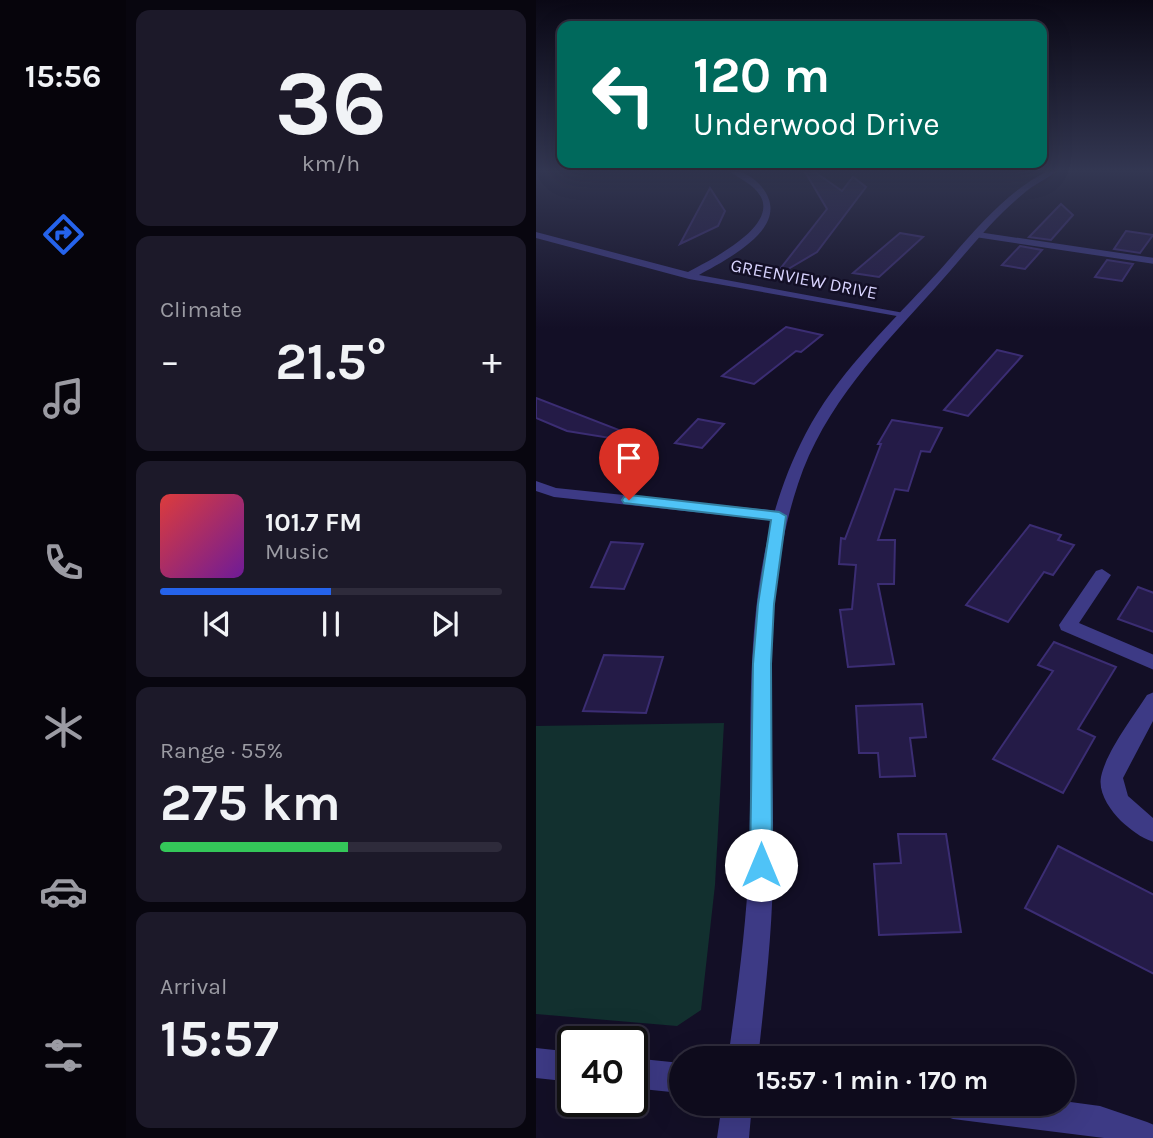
<!DOCTYPE html>
<meta charset="utf-8">
<style>
:root{--surface:#0e0b1c;--page:#1c1929;--text:#f1f3f6;--muted:#9b9ba3;--line:#2e2b3b;--accent:#2563eb}
body{margin:0;font-family:Karla,sans-serif;background:var(--page);color:var(--text);height:100vh;display:flex;flex-direction:column;font-size:26px;white-space:nowrap}
*{box-sizing:border-box;margin:0}
p{font-size:23px;color:var(--muted)}
.icon{flex:none;width:38px;height:38px;fill:none;stroke:currentColor;stroke-width:2;stroke-linecap:round;stroke-linejoin:round}
.map{position:relative;flex:1;overflow:hidden}
.drawer{display:flex;flex-direction:column;gap:10px;padding:10px;background:#08060f;width:410px}
.drawer>*{flex:none}
.guide{position:absolute;left:21px;top:21px;width:490px;height:147px;border-radius:14px;box-shadow:0 7px 28px #0002,0 0 0 2px var(--line);background:#00695c;color:#fff;overflow:hidden}
.speed{position:absolute;left:21px;top:1026px;display:flex;gap:14px;font-size:35px;font-weight:700;text-align:center}
.speed>*{display:grid;place-content:center;width:91px;height:91px;border-radius:50%;background:var(--surface);box-shadow:0 7px 28px #0002,0 0 0 2px var(--line);line-height:1}
.speed .limit{border:4px solid #111;border-radius:10px;background:#fff;color:#111}
.pin{position:absolute;display:grid;place-items:center;width:60px;height:60px;color:#fff;margin:-72px -30px;border-radius:50% 50% 50% 0;rotate:-45deg;box-shadow:0 0 7px #0007}
.pin .icon{rotate:45deg}
.me{position:absolute;width:77px;margin:-38px;rotate:0deg;stroke-linejoin:round;filter:drop-shadow(0 0 5px #0008)}
.turn{display:flex;align-items:center;gap:24px;height:147px;padding:0 21px;font-size:32px}
.turn .icon{width:91px;height:91px;stroke-width:2.5}
.turn b{display:block;font-size:49px;line-height:60px}
.big{font-size:52px;font-weight:700;line-height:1.1}
.drawer .tile{flex:1;display:flex;flex-direction:column;justify-content:center;gap:10px;min-width:0;padding:0 24px;border-radius:14px;background:var(--page)}
.drawer .dial{align-items:center;gap:0}
.dial b{font-size:91px;line-height:1}
.song{display:flex;align-items:center;gap:21px}
.cover{width:84px;height:84px;border-radius:10px;background:linear-gradient(135deg,hsl(0 70% 55%),hsl(280 70% 35%))}
.played{height:7px;border-radius:4px;background:linear-gradient(90deg,var(--accent) 50%,var(--line) 50%)}
.keys{display:flex;justify-content:space-around;direction:ltr}
.heat{display:flex;justify-content:space-between;align-items:center;font-size:38px;direction:ltr}
.charge{height:10px;border-radius:5px;background:linear-gradient(90deg,#34c759 55%,var(--line) 0)}
.trip{position:absolute;left:133px;top:1046px;width:406px;height:70px;border-radius:35px;background:var(--surface);box-shadow:0 7px 28px #0002,0 0 0 2px var(--line);font-weight:700;line-height:70px;text-align:center}
main{display:flex;flex:1;min-height:0}
.tabs{display:flex;flex-direction:column;width:126px;justify-content:space-around;align-items:center;background:#06040b;color:var(--muted)}
.tabs .icon{width:49px;height:49px}
.tabs .current{color:var(--accent)}
.tabs b{font-size:32px;color:var(--text)}
.map>svg:first-child{display:block}
.green{fill:#12302f}
.building{fill:#241b47;stroke:#3b2d73;stroke-width:2}
.lines{fill:none;stroke-linecap:round;stroke-linejoin:round}
.minor{fill:#3d3a85;fill-rule:evenodd}
.tertiary{fill:#3d3a85;fill-rule:evenodd}
.route{fill:#4fc3f7;stroke:#337fa1;stroke-width:2}
.labels{text-anchor:middle;dominant-baseline:central;stroke-width:5;stroke-linejoin:round;paint-order:stroke}
.far-street-label{font-size:18px;fill:#d9d4ff;stroke:#130f26}
</style>
<main>
<nav class="tabs">
<b>15:56</b>
<svg class="icon current" aria-label="directions" viewBox="0 0 24 24"><path d="M12 3l9 9-9 9-9-9zM9 14v-3h6M13 9l2 2-2 2"/></svg>
<svg class="icon" aria-label="music" viewBox="0 0 24 24"><path d="M9 18V5l10-2v13"/><circle cx="6" cy="18" r="3"/><circle cx="16" cy="16" r="3"/></svg>
<svg class="icon" aria-label="phone" viewBox="0 0 24 24"><path d="M5 4h4l2 5-3 2q2 4 5 5l2-3 5 2v4C11 20 4 13 5 4z"/></svg>
<svg class="icon" aria-label="climate" viewBox="0 0 24 24"><path d="M12 3v18M4 7l16 10M4 17L20 7"/></svg>
<svg class="icon" aria-label="car" viewBox="0 0 24 24"><path d="M5 17H2v-5l4-1 3-4h7l3 4 3 1v5h-3M9 17h6M6 11h13"/><circle cx="7" cy="17" r="2"/><circle cx="17" cy="17" r="2"/></svg>
<svg class="icon" aria-label="filters" viewBox="0 0 24 24"><path d="M4 7h16M4 17h16"/><circle cx="9" cy="7" r="2"/><circle cx="15" cy="17" r="2"/></svg>
</nav>
<section class="drawer">
<div class="tile dial"><b>36</b><p>km/h</p></div>
<div class="tile"><p>Climate</p>
<div class="heat"><a>−</a><b class="big">21.5°</b><a>+</a></div>
</div>
<div class="tile">
<div class="song"><i class="cover"></i><div><b>101.7 FM</b><p>Music</p></div></div>
<div class="played"></div>
<div class="keys"><svg class="icon" aria-label="previous" viewBox="0 0 24 24"><path d="M18 5L8 12l10 7zM5 5v14"/></svg><svg class="icon" aria-label="pause" viewBox="0 0 24 24"><path d="M8 5v14M16 5v14"/></svg><svg class="icon" aria-label="next" viewBox="0 0 24 24"><path d="M6 5l10 7-10 7zM19 5v14"/></svg></div>
</div>
<div class="tile"><p>Range · 55%</p><b class="big">275 km</b><div class="charge"></div></div>
<div class="tile"><p>Arrival</p><b class="big">15:57</b></div>
</section>
<div class="map">
<svg width="618" height="1138" viewBox="0 0 618 1138">
<rect width="100%" height="100%" fill="#130f26"/>
<!-- green -->
<polygon class="green" points="188,723 179,885 165,1010 141,1026 0,1014 0,726"/>
<!-- building -->
<g class="building">
<polygon points="268,170 276,170 306,191 317,177 330,187 281,252 237,278 291,209"/>
<polygon points="174,188 189,211 182,226 144,244"/>
<polygon points="525,204 537,215 515,240 493,237"/>
<polygon points="590,231 617,235 604,253 578,249"/>
<polygon points="364,233 387,237 343,277 317,273"/>
<polygon points="484,246 506,250 489,269 466,265"/>
<polygon points="571,260 597,264 586,281 559,277"/>
<polygon points="250,327 286,335 265,352 260,351 218,384 186,376"/>
<polygon points="461,350 486,356 432,416 408,410"/>
<polygon points="0,398 83,430 80,439 31,431 0,418"/>
<polygon points="162,419 188,424 166,448 139,443"/>
<polygon points="356,420 406,428 394,452 385,451 372,491 359,489 342,540 359,540 358,584 342,584 358,664 312,667 304,610 316,609 320,565 303,564 305,538 309,539 345,444 342,444"/>
<polygon points="494,525 525,535 522,540 538,545 517,575 508,572 472,622 430,605"/>
<polygon points="75,542 107,544 88,589 55,587"/>
<polygon points="602,587 618,593 618,632 582,619"/>
<polygon points="518,642 580,667 542,729 559,737 527,793 457,759 517,671 502,665"/>
<polygon points="68,655 127,657 110,713 47,711"/>
<polygon points="386,704 390,737 374,738 379,776 344,777 342,753 323,753 320,706"/>
<polygon points="362,834 410,834 425,932 343,935 338,864 365,863"/>
<polygon points="522,846 618,895 618,974 489,908"/>
</g>
<g class="lines">
<!-- minor -->
<g class="minor">
<path d="M192,170C203,169 218,177 225,186C259,226 193,258 163,275L368,313L372,314V318L153,279L0,238V232L152,272C172,261 241,228 225,197C218,184 203,179 192,170Z"/>
<polygon points="442,232 618,258 618,264 439,237 439,233"/>
<polygon points="0,481 20,488 243,511 251,516 243,521 18,497 0,491"/>
<polygon points="566,569 575,575 543,623 618,655 618,670 525,630 523,625 560,571"/>
<path d="M618,692V719L587,778L592,796L618,819V842C605,838 595,830 585,821C574,810 562,793 565,777C570,752 597,717 611,695Z"/>
<polygon points="0,1048 37,1052 37,1082 0,1078"/>
<polygon points="96,1058 145,1063 145,1093 96,1088"/>
<polygon points="527,1101 564,1106 611,1122 618,1125 618,1138 568,1138 417,1119 406,1115 402,1104 527,1104"/>
</g>
<!-- tertiary -->
<g class="tertiary">
<path d="M513,170H522C511,179 498,184 487,194C454,221 429,255 400,287C346,347 288,405 262,484C221,607 239,737 237,863C237,929 229,994 222,1059H192C201,994 210,929 213,864C218,718 200,566 270,433C300,376 347,331 390,285C429,244 462,196 513,170Z"/>
<polygon points="186,1104 216,1104 213,1138 181,1138"/>
</g>
</g>
<!-- sky -->
<linearGradient id="sky" x2="0" y2="1"><stop stop-color="#0a0815"/><stop offset="0.52" stop-color="#333752"/><stop offset="1" stop-color="#333752" stop-opacity="0"/></linearGradient>
<rect width="618" height="329" fill="url(#sky)"/>
<!-- route -->
<polygon class="route" points="93,495 243,512 250,516 238,604 235,664 236,865 233,872 225,875 217,872 214,865 217,664 222,604 235,520 88,503 86,500 88,497"/>
<g class="labels">
<!-- far-street labels -->
<g class="far-street-label">
<text transform="translate(268 279) rotate(11)">GREENVIEW DRIVE</text>
</g>
</g>
</svg>
<div class="speed"><div class="limit">40</div></div>
<div class="pin" style="left:93px;top:500px;background:#d93025"><svg class="icon" aria-label="arrive" viewBox="0 0 24 24"><path d="M6 21V4h12l-3 4 3 4H6"/></svg></div>
<svg class="me" style="left:225px;top:865px" viewBox="-20 -20 40 40"><circle r="19" fill="#fff"/><path d="M0-13L10 11 0 6-10 11z" fill="#4fc3f7"/></svg>
<div class="trip">15:57 · 1 min · 170 m</div>
<div class="guide">
<div class="turn"><svg class="icon" aria-label="left" viewBox="0 0 24 24"><path d="M17 20v-9H6M10 6l-5 5 5 5"/></svg><div><b>120 m</b>Underwood Drive</div></div>
</div>
</div>
</main>
